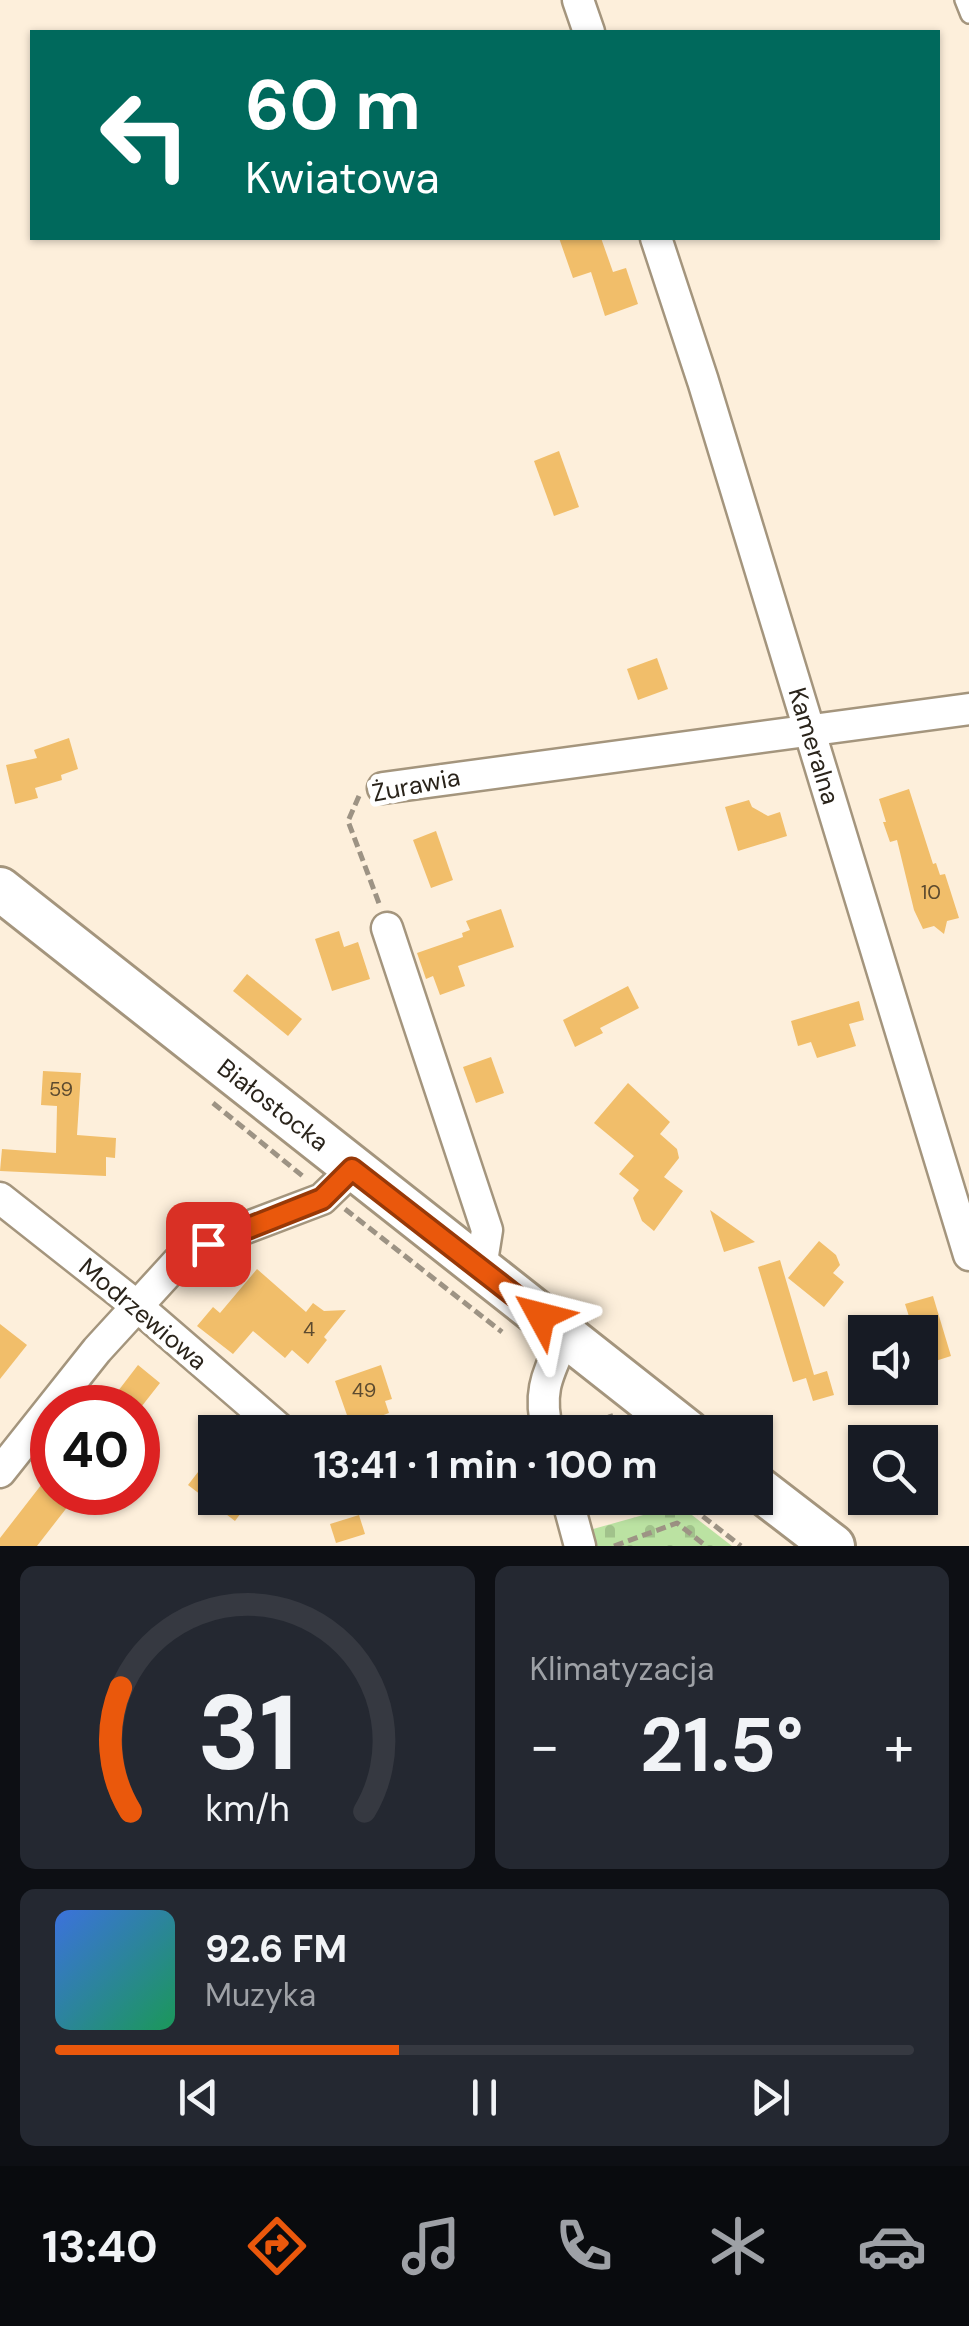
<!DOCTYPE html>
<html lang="pl">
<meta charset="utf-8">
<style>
:root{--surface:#171b24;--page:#242831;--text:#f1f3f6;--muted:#9ea1a6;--line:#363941;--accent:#ea580c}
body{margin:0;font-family:"DM Sans",sans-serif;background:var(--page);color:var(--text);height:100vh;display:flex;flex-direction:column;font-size:38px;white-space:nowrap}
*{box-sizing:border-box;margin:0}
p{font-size:32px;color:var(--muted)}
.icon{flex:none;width:55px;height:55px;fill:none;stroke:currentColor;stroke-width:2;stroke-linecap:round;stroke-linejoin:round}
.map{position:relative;height:1546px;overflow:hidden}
.drawer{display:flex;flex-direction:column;gap:20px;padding:20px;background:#0d0f14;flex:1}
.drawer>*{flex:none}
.banner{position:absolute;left:30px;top:30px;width:910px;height:210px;border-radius:0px;box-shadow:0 2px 8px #0004;background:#00695c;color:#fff;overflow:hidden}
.tools{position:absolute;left:848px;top:1315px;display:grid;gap:20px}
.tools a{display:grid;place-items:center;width:90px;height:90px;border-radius:0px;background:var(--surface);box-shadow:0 2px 8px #0004;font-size:50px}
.speed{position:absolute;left:30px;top:1385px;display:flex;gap:20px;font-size:50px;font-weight:700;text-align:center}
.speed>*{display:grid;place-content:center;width:130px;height:130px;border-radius:50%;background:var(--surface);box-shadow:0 2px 8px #0004;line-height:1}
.speed .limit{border:15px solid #d22;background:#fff;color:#111}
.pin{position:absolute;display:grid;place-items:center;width:85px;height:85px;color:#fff;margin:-42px;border-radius:20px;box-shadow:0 5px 15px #0006}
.me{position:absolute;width:110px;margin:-55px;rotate:308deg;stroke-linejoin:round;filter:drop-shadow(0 0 8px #0008)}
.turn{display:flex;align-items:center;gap:35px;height:210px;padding:0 50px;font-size:45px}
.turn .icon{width:130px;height:130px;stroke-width:2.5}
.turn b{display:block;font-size:70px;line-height:85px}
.big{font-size:75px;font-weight:700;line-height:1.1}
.drawer .tile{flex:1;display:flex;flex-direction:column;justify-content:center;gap:15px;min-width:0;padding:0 35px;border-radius:15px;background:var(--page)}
.drawer .dial{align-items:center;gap:0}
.dial svg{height:260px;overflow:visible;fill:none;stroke:var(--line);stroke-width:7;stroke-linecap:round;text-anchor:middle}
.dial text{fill:var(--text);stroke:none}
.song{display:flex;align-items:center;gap:30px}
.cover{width:120px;height:120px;border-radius:15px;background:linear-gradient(135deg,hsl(220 70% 55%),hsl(150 70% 35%))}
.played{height:10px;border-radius:5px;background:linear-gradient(90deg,var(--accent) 40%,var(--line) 40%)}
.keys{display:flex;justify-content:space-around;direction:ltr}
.heat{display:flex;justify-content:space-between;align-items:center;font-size:55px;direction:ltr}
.drawer .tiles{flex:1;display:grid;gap:20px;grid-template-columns:1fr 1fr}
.tile:last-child{grid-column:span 2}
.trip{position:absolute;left:198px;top:1415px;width:575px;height:100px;border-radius:0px;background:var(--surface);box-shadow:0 2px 8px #0004;font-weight:700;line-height:100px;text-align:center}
.dock{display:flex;height:160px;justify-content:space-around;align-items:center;background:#090b0e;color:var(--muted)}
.dock .icon{width:70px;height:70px}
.dock .selected{color:var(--accent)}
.dock b{font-size:45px;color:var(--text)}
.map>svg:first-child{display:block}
.cemetery{fill:url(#cemetery-stones)}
.building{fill:#f1be6a}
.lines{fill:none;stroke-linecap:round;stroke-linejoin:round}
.lane-casing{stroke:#a4957d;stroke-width:20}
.street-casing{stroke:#a4957d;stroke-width:35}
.secondary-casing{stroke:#a4957d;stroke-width:48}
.path{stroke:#9d9384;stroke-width:5;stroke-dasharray:10 5;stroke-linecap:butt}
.lane{stroke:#fff;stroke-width:15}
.street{stroke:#fff;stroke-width:30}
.secondary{stroke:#fff;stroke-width:42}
.route-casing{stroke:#983908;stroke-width:25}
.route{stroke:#ea580c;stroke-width:18}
.labels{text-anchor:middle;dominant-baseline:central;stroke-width:10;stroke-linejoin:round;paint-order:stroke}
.number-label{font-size:20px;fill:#5c4a2f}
.street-label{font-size:25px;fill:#2a241b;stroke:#fff}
</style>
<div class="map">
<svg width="969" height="1546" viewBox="0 0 969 1546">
<defs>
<pattern id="cemetery-stones" width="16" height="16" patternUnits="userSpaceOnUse" patternTransform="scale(2.5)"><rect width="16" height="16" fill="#bbe2a2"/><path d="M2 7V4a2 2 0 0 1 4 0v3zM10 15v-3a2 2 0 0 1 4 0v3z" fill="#a1c28b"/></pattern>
</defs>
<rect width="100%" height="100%" fill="#fdefdb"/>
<!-- cemetery -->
<polygon class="cemetery" points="679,1505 732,1546 591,1546 586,1531"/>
<!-- building -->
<g class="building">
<polygon points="559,238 601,238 613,272 626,268 638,304 605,316 591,272 573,278"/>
<polygon points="559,451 579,507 554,516 534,461"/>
<polygon points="657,658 668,689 638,700 627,669"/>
<polygon points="69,738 78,769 61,775 62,780 35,788 38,798 15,804 6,765 37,758 34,750"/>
<polygon points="909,789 933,864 936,863 940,875 945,874 959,918 947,921 944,934 934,926 923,929 914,910 897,840 890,842 883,822 886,822 879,799"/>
<polygon points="749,800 752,807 768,816 780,812 787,836 738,851 725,807"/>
<polygon points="436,831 453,880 431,888 413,840"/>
<polygon points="501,909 514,947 458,966 465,986 440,995 433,976 426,979 417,953 463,937 462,933 470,930 466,921"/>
<polygon points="339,931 344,947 358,942 370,979 332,991 315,939"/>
<polygon points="247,974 302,1019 288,1036 233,991"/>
<polygon points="628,986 639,1008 600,1028 603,1033 575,1047 563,1020"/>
<polygon points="859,1001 864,1020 849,1024 856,1046 817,1058 811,1042 798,1046 791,1021"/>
<polygon points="491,1057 504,1093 476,1103 463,1067"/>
<polygon points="43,1071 81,1073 77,1135 116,1138 115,1158 106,1157 106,1176 0,1171 2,1149 56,1153 57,1106 41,1105"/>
<polygon points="628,1083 670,1122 660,1134 677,1149 679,1158 664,1177 683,1191 654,1231 642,1221 633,1198 639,1190 619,1174 634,1156 594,1123"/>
<polygon points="710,1210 755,1242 724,1252"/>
<polygon points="819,1241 836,1255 840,1265 833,1273 844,1282 824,1307 788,1278"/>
<polygon points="780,1260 814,1375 827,1371 834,1395 813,1401 806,1378 793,1382 758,1267"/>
<polygon points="257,1269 306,1312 313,1303 324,1311 346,1310 324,1337 327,1340 308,1364 292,1350 285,1358 253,1331 233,1354 197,1326 213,1307 220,1313"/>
<polygon points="933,1296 951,1356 920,1366 920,1332 914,1332 905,1304"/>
<polygon points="0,1324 27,1345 0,1379"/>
<polygon points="138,1365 160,1383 138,1411 138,1408 131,1408 115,1395"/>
<polygon points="381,1365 392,1399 385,1401 389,1413 359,1424 356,1415 348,1418 335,1381"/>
<polygon points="215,1450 215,1498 252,1498 235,1521 188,1485"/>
<polygon points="52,1471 52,1492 79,1492 37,1546 0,1546 0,1538"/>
<polygon points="359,1515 365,1534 336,1543 330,1524"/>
</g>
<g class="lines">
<defs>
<polyline id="lane" points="963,0 969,15"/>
<g id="street">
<polyline points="578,0 589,32"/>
<polyline points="656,238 703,381 969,1255"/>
<polyline points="383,788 969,709"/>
<polyline points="387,928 487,1230 481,1268"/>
<polyline points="0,1198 137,1306 283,1432"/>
<path d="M548,1432C537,1391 548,1374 565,1336"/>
<polyline points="0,1472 97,1350 184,1255 232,1233 322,1199 353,1169"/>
<polyline points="567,1498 580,1546"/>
</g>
<g id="secondary">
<polyline points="0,889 688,1432"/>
<polyline points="755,1486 833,1546"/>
</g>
</defs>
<!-- lane casing -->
<use href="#lane" class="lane-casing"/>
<!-- street casing -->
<use href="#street" class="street-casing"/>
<!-- secondary casing -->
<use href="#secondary" class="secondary-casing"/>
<!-- path -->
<g class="path">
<polyline points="359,796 348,821 380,906"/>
<polyline points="213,1103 305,1178"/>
<polyline points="345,1209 502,1332"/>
<polyline points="610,1414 616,1432"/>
<polyline points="679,1498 741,1546"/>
<polyline points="614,1546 677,1523 706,1546"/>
</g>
<!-- lane -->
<use href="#lane" class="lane"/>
<!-- street -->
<use href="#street" class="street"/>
<!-- secondary -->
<use href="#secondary" class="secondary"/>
</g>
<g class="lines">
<defs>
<polyline id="route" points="208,1244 322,1199 352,1169 541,1316"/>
</defs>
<!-- route casing -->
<use href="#route" class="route-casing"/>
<!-- route -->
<use href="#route" class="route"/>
</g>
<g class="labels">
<!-- number labels -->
<g class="number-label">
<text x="931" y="892">10</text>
<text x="61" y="1089">59</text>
<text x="309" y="1329">4</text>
<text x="364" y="1390">49</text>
</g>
<!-- street labels -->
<g class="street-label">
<text transform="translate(814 746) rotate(73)">Kameralna</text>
<text transform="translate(416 785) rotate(-11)">Żurawia</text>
<text transform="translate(273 1105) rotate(38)">Białostocka</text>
<text transform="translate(143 1314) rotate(40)">Modrzewiowa</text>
</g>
</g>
</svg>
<div class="tools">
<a><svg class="icon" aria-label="sound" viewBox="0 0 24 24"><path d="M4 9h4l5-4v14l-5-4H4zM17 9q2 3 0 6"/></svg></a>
<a><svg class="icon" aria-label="search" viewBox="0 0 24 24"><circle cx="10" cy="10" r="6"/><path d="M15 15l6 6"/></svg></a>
</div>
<div class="speed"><div class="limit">40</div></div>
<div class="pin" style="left:208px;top:1244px;background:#d93025"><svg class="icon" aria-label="arrive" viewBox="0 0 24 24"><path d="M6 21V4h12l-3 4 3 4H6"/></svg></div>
<svg class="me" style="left:541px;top:1316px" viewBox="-20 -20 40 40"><path d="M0-17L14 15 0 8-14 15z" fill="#ea580c" stroke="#fff" stroke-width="4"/></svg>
<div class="trip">13:41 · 1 min · 100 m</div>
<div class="banner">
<div class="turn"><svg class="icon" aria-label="left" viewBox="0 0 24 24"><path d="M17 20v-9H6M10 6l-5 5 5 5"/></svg><div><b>60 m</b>Kwiatowa</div></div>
</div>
</div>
<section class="drawer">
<div class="tiles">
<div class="tile dial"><svg viewBox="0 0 100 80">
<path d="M14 69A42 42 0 1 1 86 69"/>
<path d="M14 69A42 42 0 0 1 11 31" stroke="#ea580c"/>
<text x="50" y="56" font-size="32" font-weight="700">31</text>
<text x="50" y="72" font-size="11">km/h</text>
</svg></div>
<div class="tile"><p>Klimatyzacja</p>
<div class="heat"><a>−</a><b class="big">21.5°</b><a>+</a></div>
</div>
<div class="tile">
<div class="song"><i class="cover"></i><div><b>92.6 FM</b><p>Muzyka</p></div></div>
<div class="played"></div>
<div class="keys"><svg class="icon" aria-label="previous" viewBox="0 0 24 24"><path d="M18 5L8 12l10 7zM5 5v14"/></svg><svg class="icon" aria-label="pause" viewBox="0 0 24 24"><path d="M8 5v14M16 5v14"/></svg><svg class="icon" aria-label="next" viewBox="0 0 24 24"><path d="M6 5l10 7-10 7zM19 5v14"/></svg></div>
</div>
</div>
</section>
<nav class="dock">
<b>13:40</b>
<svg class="icon selected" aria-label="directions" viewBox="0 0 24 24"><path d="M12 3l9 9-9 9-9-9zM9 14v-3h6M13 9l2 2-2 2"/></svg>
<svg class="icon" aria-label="music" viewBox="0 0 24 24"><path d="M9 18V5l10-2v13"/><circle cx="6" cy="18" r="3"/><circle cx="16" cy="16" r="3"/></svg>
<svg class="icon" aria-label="phone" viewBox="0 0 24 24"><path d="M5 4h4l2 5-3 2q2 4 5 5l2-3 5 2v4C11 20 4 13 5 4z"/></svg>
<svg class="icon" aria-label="climate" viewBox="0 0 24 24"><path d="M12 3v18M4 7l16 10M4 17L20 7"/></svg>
<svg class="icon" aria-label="car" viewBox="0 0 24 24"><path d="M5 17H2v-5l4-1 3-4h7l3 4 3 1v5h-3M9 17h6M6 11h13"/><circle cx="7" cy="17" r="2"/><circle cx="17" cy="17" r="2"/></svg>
</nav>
